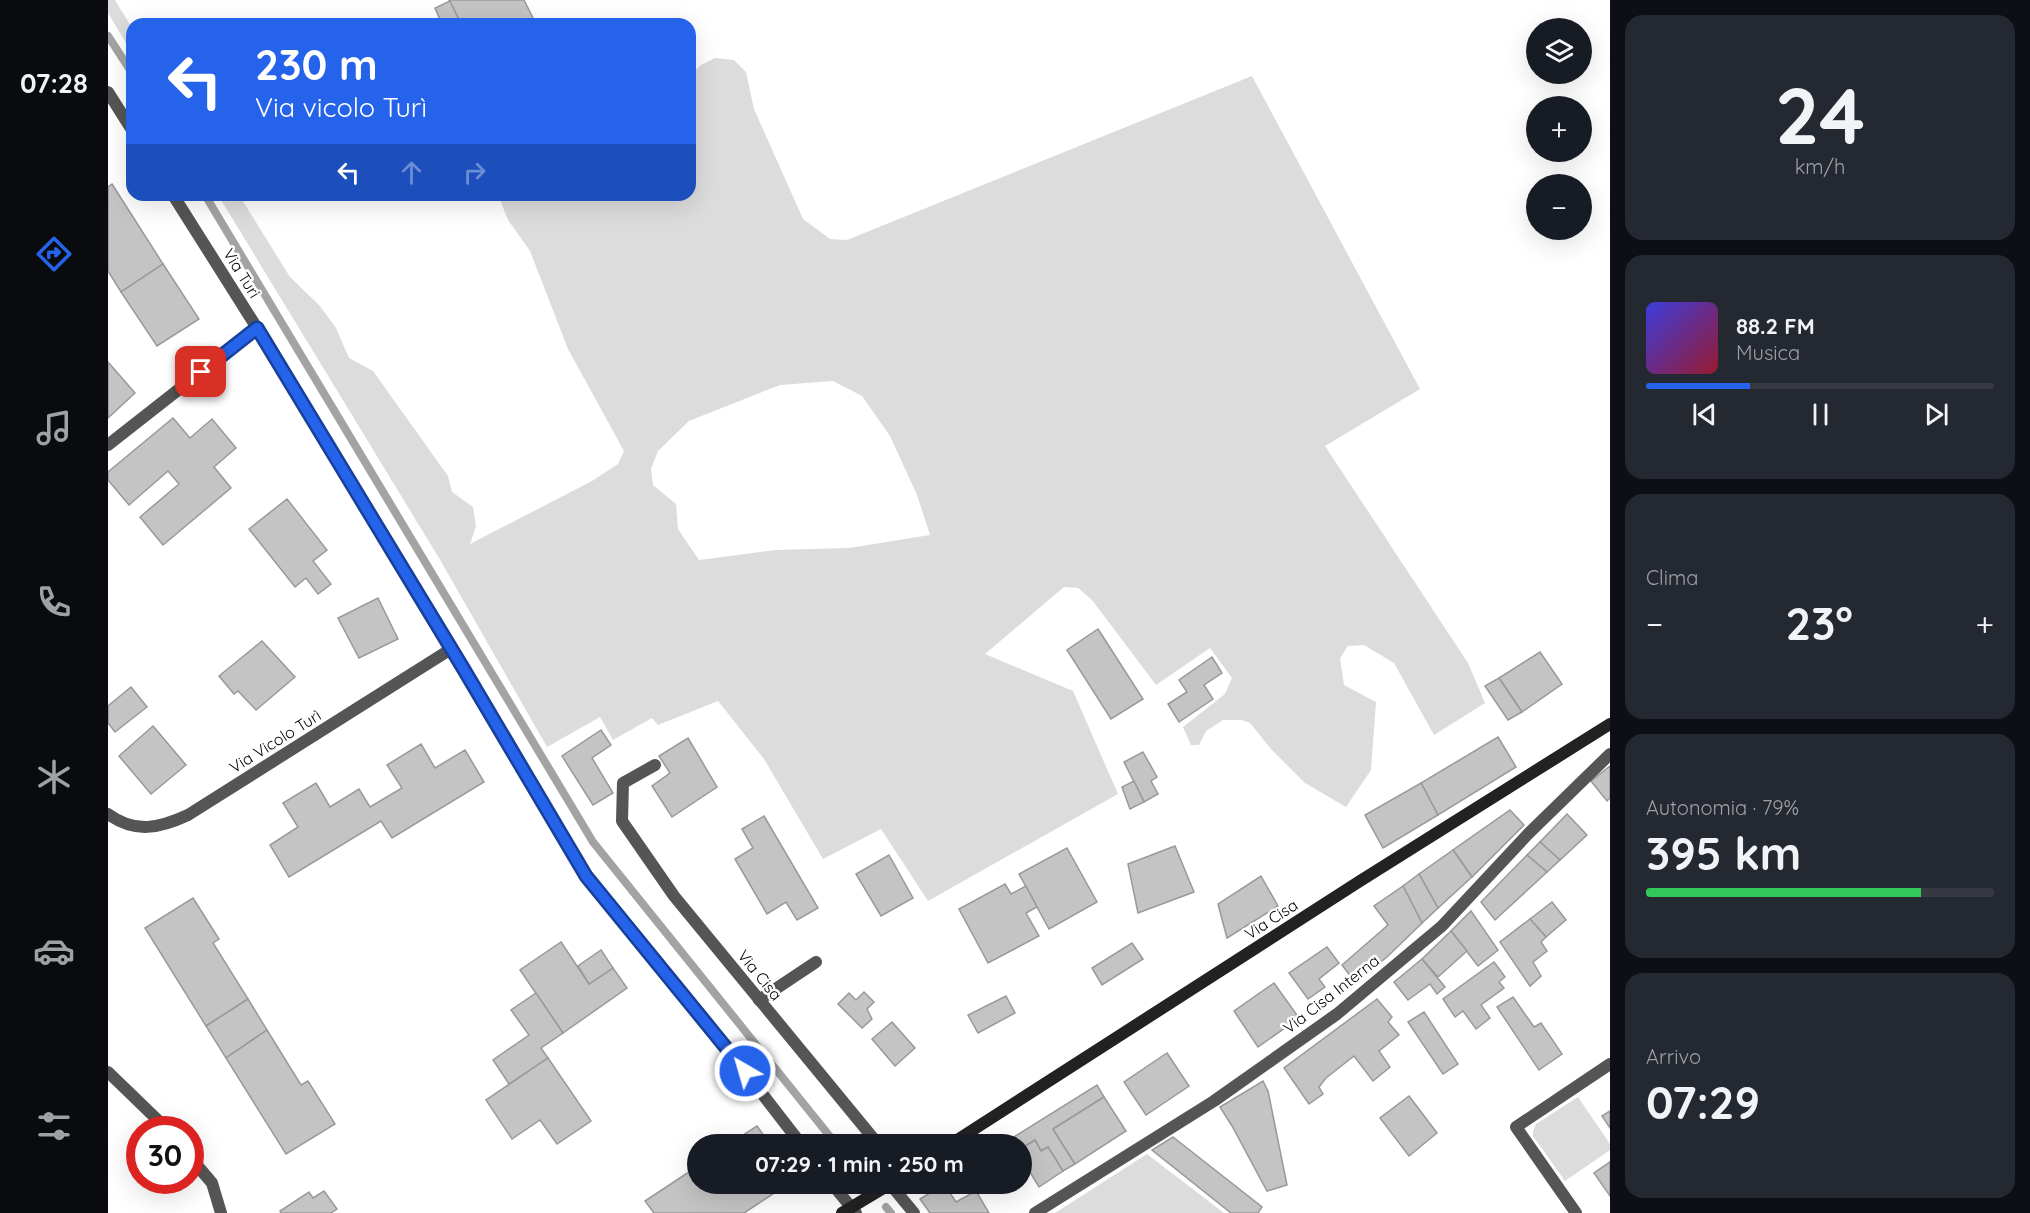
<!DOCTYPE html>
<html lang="it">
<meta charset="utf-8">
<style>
:root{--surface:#171b24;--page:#242831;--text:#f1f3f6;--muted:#9ea1a6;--line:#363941;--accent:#2563eb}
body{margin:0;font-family:Quicksand,sans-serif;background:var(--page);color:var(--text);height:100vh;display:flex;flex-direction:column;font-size:22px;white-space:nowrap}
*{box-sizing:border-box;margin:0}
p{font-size:20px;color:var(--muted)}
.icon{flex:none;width:33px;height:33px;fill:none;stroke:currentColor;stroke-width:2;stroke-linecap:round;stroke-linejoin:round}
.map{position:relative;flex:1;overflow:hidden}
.drawer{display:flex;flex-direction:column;gap:15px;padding:15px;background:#0d0f14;width:420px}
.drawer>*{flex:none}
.guide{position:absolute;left:18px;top:18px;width:570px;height:183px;border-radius:18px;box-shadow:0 6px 24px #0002;background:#2563eb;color:#fff;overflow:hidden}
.buttons{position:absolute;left:1418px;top:18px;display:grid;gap:12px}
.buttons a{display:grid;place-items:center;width:66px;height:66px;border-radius:50%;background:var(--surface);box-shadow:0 6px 24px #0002;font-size:30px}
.speed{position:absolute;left:18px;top:1116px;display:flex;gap:12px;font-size:30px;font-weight:700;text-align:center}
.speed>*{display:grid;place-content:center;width:78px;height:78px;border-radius:50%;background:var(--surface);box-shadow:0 6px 24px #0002;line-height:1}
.speed .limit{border:9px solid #d22;background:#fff;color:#111}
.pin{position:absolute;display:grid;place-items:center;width:51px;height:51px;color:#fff;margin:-26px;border-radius:12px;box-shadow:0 3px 9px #0006}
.me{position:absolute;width:66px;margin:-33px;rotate:322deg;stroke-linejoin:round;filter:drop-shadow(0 0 4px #0008)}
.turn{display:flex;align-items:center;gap:21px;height:126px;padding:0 30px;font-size:27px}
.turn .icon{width:78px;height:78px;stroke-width:2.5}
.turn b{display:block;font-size:42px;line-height:51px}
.lanes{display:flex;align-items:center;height:57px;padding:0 30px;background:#0003;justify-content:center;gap:30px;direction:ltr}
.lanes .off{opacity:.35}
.big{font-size:45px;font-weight:700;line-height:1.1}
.drawer .tile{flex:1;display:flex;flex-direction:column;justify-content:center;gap:9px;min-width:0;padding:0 21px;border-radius:18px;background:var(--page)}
.drawer .dial{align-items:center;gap:0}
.dial b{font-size:78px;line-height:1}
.song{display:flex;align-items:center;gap:18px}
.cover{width:72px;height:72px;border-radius:9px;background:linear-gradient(135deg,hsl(240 70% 55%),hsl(350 70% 35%))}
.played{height:6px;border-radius:3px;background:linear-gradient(90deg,var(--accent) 30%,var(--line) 30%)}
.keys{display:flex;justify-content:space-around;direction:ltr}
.heat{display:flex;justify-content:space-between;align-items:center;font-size:33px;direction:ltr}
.charge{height:9px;border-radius:4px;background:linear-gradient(90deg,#34c759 79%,var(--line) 0)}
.trip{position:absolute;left:579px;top:1134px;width:345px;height:60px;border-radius:30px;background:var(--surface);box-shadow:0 6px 24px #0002;font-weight:700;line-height:60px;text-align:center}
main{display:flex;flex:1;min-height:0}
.dock{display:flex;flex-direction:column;width:108px;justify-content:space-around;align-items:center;background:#090b0e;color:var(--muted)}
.dock .icon{width:42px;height:42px}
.dock .current{color:var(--accent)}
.dock b{font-size:27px;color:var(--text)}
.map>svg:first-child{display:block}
.green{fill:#dcdcdc;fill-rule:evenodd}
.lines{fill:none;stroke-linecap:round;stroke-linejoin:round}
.stream{stroke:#a3a3a3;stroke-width:8}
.building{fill:#c4c4c4;stroke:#999;stroke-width:1.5}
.street{stroke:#555;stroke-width:12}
.secondary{stroke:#222;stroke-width:12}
.route-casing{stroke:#184099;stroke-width:15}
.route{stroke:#2563eb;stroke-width:10}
.labels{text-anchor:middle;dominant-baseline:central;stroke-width:5;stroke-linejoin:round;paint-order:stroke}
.street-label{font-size:16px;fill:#000;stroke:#fff}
</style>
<main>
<nav class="dock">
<b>07:28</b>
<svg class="icon current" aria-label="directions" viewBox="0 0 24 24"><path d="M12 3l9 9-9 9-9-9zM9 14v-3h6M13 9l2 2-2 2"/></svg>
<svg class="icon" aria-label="music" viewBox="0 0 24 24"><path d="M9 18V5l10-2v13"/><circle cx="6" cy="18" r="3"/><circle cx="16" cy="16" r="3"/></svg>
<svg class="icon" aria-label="phone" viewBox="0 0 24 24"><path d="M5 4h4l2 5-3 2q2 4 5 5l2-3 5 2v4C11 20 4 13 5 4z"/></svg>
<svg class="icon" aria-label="climate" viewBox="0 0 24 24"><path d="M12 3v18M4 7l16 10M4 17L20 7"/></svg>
<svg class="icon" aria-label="car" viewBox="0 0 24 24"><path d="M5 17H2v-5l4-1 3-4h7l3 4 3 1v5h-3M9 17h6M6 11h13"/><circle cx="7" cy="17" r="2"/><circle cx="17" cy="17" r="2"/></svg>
<svg class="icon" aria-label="filters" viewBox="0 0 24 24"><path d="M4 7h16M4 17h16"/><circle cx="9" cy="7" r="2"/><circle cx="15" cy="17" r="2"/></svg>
</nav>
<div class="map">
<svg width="1502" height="1213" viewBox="0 0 1502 1213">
<rect width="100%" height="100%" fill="#fff"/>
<!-- green -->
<g class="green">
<polygon points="0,0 7,0 24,28 24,53 0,13"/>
<path d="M607,58L626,60L638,72L646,109L695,219L722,239L739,240L1144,76L1312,389L1217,446L1360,663L1377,703L1326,735L1286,663L1256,645L1240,646L1232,658L1236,685L1268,702L1263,770L1238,807L1197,783L1163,749L1142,723L1134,720H1115L1098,731L1091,745H1083L1075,727L1117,694L1124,678L1102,648L1048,685L984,600L970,588L956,587L877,654L965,691L1010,794L820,901L773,829L715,859L656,759L610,701L550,725L544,718L505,740L492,717L439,747L331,558L110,195H131L182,277L212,306L228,328L241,358L265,371L340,476L344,492L365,507L368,526L362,544L484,481L510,464L516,451L460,349L422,251L400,220L390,195H582V75L593,65ZM725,381L754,396L782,436L809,495L822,535L741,548L668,550L591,560L570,529L568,504L545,485L543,469L550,451L581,421L672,385Z"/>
<polygon points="1470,1097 1502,1144 1502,1150 1457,1181 1425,1136 1425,1131 1428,1124"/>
<polygon points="1039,1154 1116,1213 947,1213"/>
</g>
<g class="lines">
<!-- stream -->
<g class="stream">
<polyline points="0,36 24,73"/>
<polyline points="97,195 485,842 728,1144"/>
<polyline points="778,1207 783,1213"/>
</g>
</g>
<!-- building -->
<g class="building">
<polygon points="341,0 416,0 428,24 353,24"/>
<polygon points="342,1 353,24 334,24 327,8"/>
<polygon points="4,184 55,264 13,292 0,271 0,187"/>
<polygon points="55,264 91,319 49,346 13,292"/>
<polygon points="0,362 27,393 0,418"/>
<polygon points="65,418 82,438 104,419 128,448 106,467 123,488 55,545 32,517 71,484 60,471 21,505 0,480 0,472"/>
<polygon points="179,499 219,550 205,561 223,584 210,594 198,578 187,587 141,529"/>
<polygon points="270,598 290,639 251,658 230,618"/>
<polygon points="990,629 1035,699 1003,719 959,650"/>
<polygon points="154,641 187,677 148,710 130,691 126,694 111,676"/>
<polygon points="1432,652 1454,684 1414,712 1391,678"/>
<polygon points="1104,657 1114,673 1096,685 1105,699 1071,722 1060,704 1079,692 1071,680"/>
<polygon points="1391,678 1414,712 1400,720 1377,686"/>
<polygon points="23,687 39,707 7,732 0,723 0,706"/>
<polygon points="45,726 78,765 43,794 11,756"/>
<polygon points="493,730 503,745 484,758 505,793 485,805 454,756"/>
<polygon points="1390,737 1408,767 1330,815 1313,783"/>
<polygon points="580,738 609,787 564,817 544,786 562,773 551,756"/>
<polygon points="313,744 327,768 357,750 376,782 284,838 273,821 181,877 162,845 190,827 175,803 208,783 222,807 251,789 262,807 294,788 279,765"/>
<polygon points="1035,752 1049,777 1043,781 1050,794 1036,802 1016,762"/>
<polygon points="1502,766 1502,798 1499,801 1483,781"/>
<polygon points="1026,781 1036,802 1022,809 1014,787"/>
<polygon points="1313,783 1330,815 1275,848 1257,815"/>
<polygon points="1402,810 1416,825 1364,877 1345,850"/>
<polygon points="1459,814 1479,835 1452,860 1432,842"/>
<polygon points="656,816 710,908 689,920 678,902 659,914 627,859 645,848 634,829"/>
<polygon points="1432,842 1452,860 1439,872 1419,855"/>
<polygon points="1067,846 1086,892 1030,913 1020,864"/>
<polygon points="959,848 989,902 941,929 911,874"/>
<polygon points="1345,850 1364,877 1330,908 1311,874"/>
<polygon points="781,855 805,898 773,916 748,874"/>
<polygon points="1419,855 1439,872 1387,920 1373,902"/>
<polygon points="1311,874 1330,908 1314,923 1295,886"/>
<polygon points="1153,876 1170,906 1119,938 1110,904"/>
<polygon points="897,884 903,894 918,886 929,907 918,913 931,936 880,963 851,909"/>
<polygon points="1295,886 1314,923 1279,957 1247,982 1234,965 1280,925 1266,906"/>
<polygon points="85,898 111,939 105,943 140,999 98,1026 37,928"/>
<polygon points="1444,902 1458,920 1438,937 1422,919"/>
<polygon points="1363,911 1390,950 1370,966 1343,931"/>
<polygon points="1422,919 1438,937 1433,942 1439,951 1425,962 1433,976 1422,986 1392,942"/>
<polygon points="1343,931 1359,951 1330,977 1314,959"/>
<polygon points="453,942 481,984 505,968 519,988 455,1033 412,970"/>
<polygon points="1024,943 1035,959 994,985 984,968"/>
<polygon points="1219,947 1231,963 1211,979 1217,987 1200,999 1181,973"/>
<polygon points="493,950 505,968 481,984 470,966"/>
<polygon points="1314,959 1337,987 1329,994 1322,984 1300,1000 1286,982"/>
<polygon points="1386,962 1397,977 1391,982 1396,988 1373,1005 1382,1018 1368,1029 1355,1011 1347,1017 1335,999"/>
<polygon points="1166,983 1191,1018 1150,1047 1126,1011"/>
<polygon points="756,992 766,1002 759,1009 764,1019 754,1028 730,1004 741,993 748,1000"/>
<polygon points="428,993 455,1033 433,1048 440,1058 401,1084 385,1060 421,1035 403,1010"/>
<polygon points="898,996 907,1013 870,1033 860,1015"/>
<polygon points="1405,997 1426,1027 1433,1023 1454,1054 1431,1070 1389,1007"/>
<polygon points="140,999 159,1030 118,1058 98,1026"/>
<polygon points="1269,999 1284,1017 1280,1022 1291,1035 1271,1051 1282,1067 1265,1081 1246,1056 1218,1078 1211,1087 1215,1094 1201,1104 1176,1068"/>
<polygon points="1316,1012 1350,1064 1335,1074 1300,1022"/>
<polygon points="784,1022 807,1048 787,1066 764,1039"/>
<polygon points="159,1030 193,1085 200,1081 227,1124 178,1154 118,1058"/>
<polygon points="1059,1053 1081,1086 1038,1115 1016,1082"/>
<polygon points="440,1058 483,1121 449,1144 432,1120 404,1139 378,1100"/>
<polygon points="1155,1081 1160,1091 1179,1185 1159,1191 1124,1126 1112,1107"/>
<polygon points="989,1085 996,1097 945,1129 967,1164 955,1171 940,1147 933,1151 927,1140 914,1148 914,1144 904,1144 901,1140"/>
<polygon points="1301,1096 1329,1133 1301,1156 1272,1118"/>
<polygon points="996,1097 1018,1131 967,1164 945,1129"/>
<polygon points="1502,1111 1502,1128 1494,1116"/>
<polygon points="649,1126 662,1144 621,1144"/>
<polygon points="1065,1137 1154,1207 1150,1213 1123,1213 1044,1150"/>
<polygon points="927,1140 933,1151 940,1147 955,1171 931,1187 914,1159 914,1148"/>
<polygon points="1502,1162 1502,1196 1486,1173"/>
<polygon points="590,1166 590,1184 680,1184 636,1213 546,1213 537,1201"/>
<polygon points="836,1184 848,1202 868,1191 881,1213 822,1213 812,1199"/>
<polygon points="216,1191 229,1209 223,1213 173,1213 172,1211 201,1192 205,1198"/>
</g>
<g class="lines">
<!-- street -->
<g class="street">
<polyline points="0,92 24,130"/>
<polyline points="65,195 149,328 343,649 479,876 594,1016 693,1144"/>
<polyline points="0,445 149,328"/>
<polyline points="547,765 515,783 514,821 566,896 770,1144"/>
<path d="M0,814C27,834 52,828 80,815L343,649"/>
<polyline points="651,1000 708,962"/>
<polyline points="0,1072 60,1130"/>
<polyline points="82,1157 104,1183 113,1213"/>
<polyline points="724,1184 748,1213"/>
<polyline points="782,1184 806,1213"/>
<polyline points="927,1213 1106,1101 1229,1014 1334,926 1420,834 1502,754"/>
<polyline points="1468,1213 1408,1127 1502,1064"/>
</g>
<!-- secondary -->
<g class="secondary">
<polyline points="843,1144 1252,881 1502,724"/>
<polyline points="734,1213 782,1184"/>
</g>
</g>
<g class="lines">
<defs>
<polyline id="route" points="93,372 149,328 355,668 478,876 637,1071"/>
</defs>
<!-- route casing -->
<use href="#route" class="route-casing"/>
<!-- route -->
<use href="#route" class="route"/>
</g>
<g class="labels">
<!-- street labels -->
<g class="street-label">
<text transform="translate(134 273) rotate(58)">Via Turi</text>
<text transform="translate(167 741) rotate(-32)">Via Vicolo Turì</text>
<text transform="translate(1163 919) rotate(-33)">Via Cisa</text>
<text transform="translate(652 975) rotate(51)">Via Cisa</text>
<text transform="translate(1223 994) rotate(-38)">Via Cisa Interna</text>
</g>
</g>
</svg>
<div class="buttons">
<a><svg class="icon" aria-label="layers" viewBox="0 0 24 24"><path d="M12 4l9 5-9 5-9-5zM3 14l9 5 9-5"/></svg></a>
<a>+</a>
<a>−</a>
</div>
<div class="speed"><div class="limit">30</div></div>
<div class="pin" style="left:93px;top:372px;background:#d93025"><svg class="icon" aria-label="arrive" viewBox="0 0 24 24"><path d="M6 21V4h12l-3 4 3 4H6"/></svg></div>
<svg class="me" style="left:637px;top:1071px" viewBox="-20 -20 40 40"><circle r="17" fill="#2563eb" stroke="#fff" stroke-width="3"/><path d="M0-11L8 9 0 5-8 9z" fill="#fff"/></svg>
<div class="trip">07:29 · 1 min · 250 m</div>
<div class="guide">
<div class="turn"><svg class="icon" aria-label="left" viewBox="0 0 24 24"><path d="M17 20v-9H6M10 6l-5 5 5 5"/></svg><div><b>230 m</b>Via vicolo Turì</div></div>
<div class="lanes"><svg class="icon" aria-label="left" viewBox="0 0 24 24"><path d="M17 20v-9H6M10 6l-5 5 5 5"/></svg><svg class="icon off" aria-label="ahead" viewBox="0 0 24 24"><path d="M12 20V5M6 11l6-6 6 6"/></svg><svg class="icon off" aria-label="right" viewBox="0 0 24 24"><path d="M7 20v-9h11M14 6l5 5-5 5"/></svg></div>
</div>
</div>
<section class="drawer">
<div class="tile dial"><b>24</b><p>km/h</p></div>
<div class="tile">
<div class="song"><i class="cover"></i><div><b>88.2 FM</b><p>Musica</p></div></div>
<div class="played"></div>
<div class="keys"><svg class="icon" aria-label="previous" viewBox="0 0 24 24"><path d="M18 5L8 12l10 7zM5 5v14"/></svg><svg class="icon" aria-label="pause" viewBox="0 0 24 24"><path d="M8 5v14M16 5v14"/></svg><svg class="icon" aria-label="next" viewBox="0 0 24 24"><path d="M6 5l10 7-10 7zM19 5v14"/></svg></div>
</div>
<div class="tile"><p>Clima</p>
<div class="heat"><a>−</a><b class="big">23°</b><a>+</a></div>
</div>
<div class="tile"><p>Autonomia · 79%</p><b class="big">395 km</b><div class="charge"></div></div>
<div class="tile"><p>Arrivo</p><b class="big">07:29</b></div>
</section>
</main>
